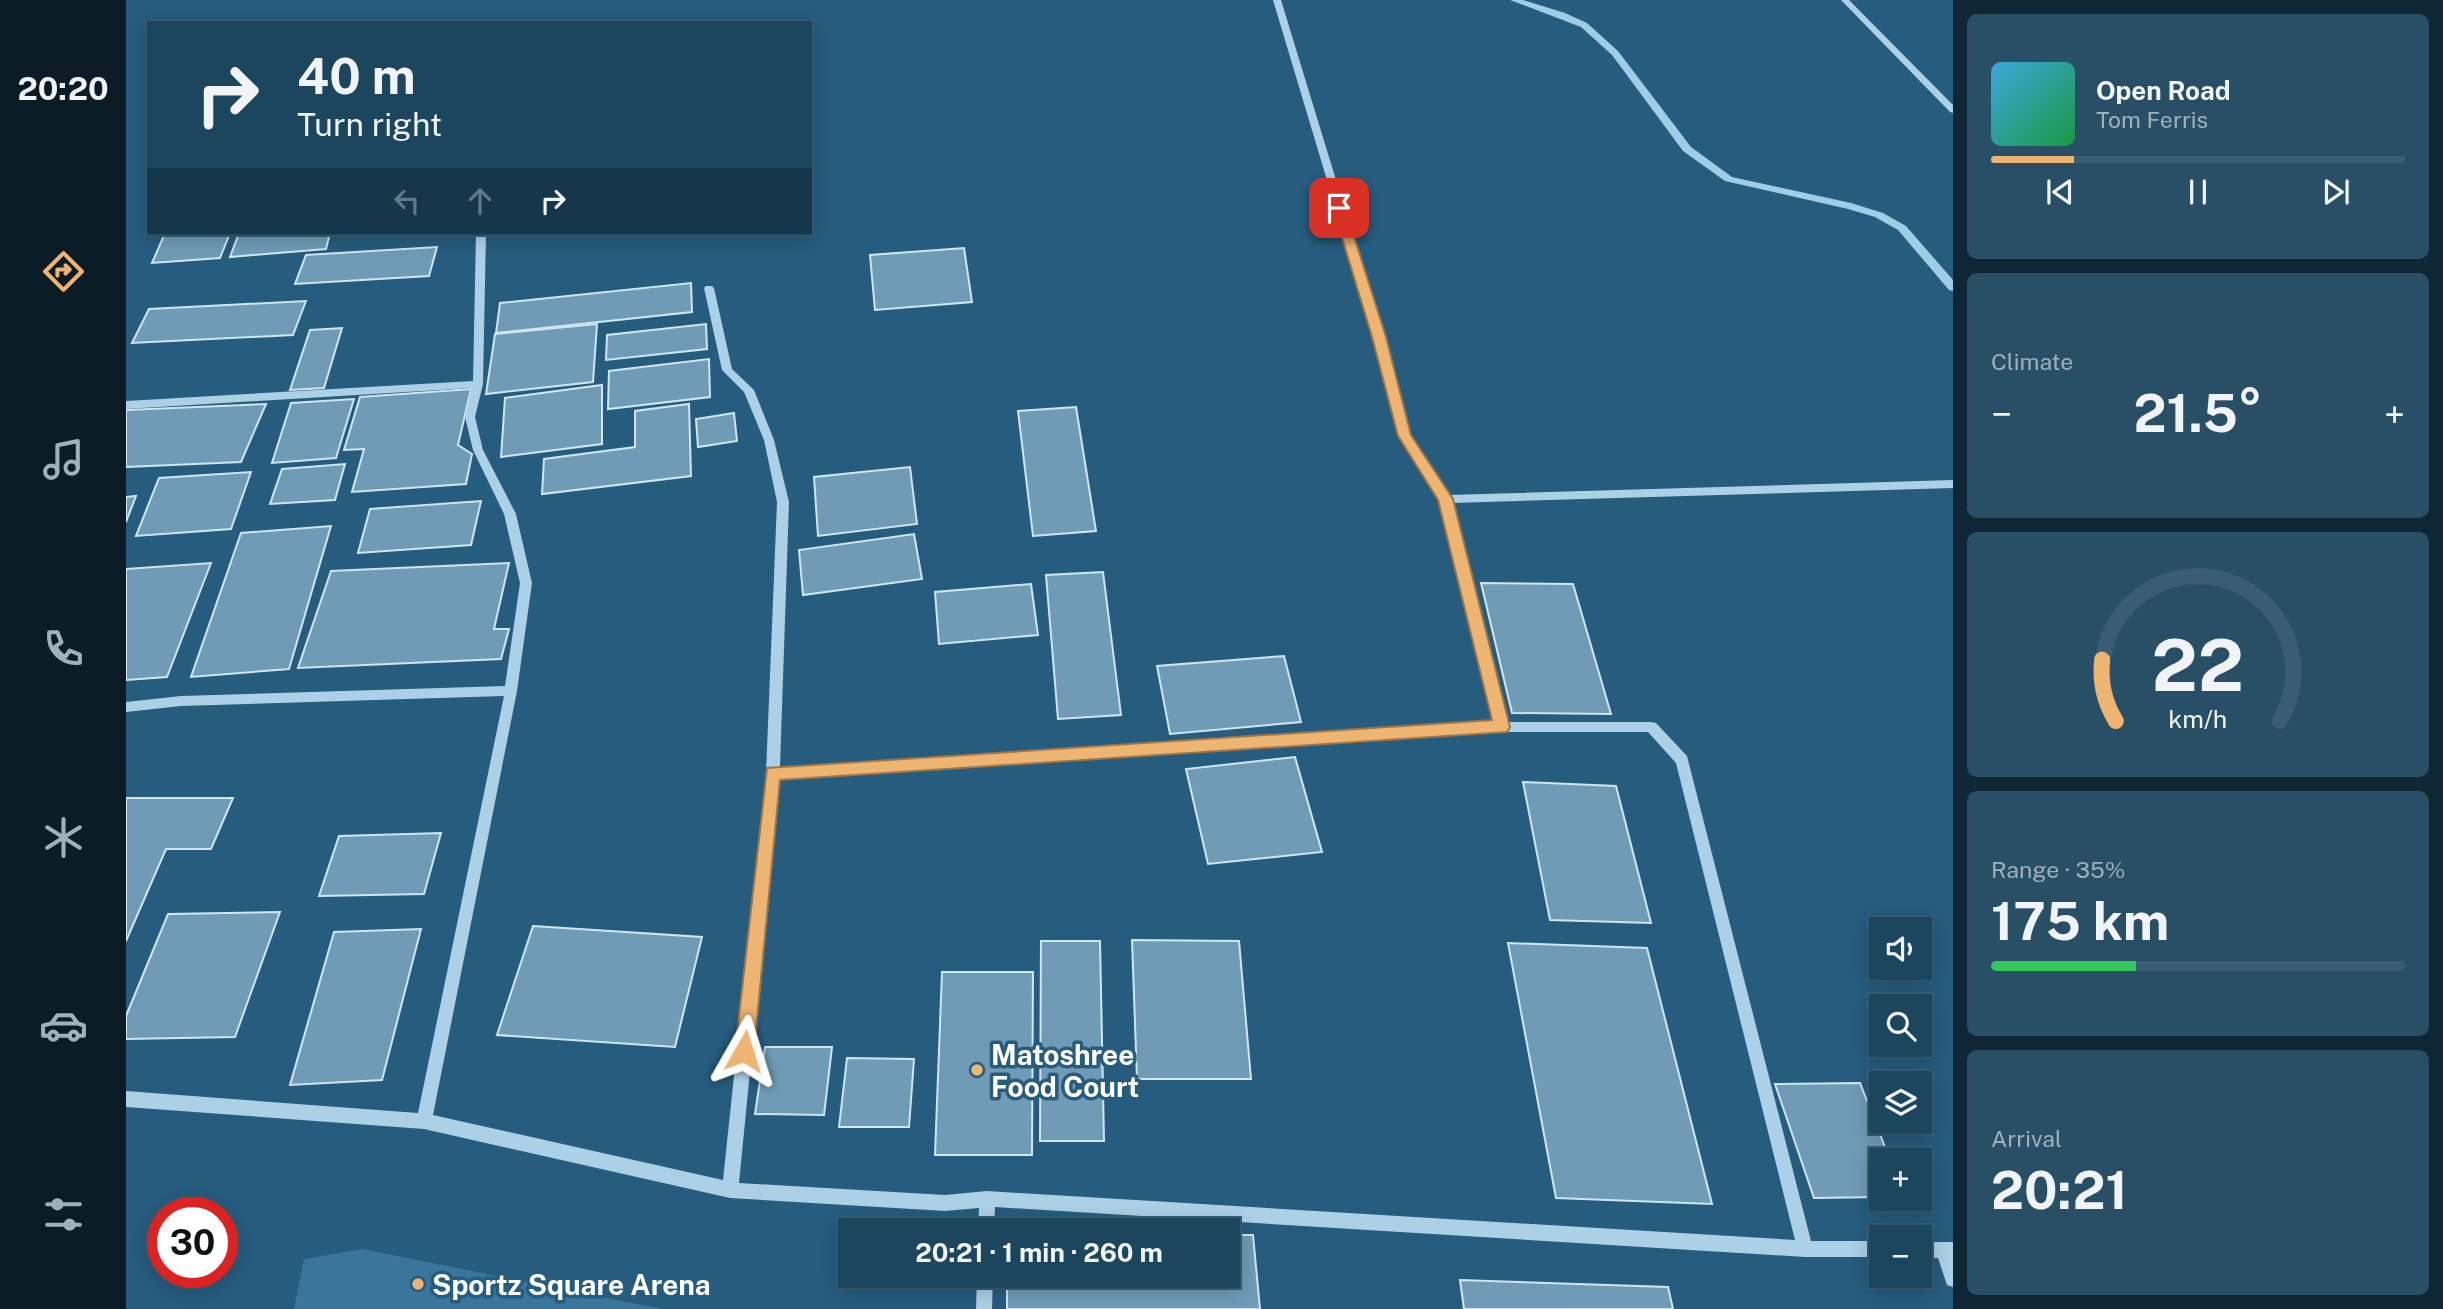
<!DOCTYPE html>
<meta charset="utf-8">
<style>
:root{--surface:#1c455e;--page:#294f67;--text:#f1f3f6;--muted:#a0b1bc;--line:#3a5d73;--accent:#eeb471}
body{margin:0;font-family:"Public Sans",sans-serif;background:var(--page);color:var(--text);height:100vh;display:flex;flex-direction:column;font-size:26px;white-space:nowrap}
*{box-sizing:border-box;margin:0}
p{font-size:23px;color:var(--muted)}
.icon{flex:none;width:38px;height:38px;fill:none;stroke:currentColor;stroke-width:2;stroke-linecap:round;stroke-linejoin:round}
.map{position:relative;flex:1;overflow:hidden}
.side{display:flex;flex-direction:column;gap:14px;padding:14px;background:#0f2634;width:490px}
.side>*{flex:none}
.guide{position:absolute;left:21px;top:21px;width:665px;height:214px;border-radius:0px;box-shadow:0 4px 18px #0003,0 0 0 2px var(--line);background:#1c455e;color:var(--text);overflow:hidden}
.buttons{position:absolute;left:1743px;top:917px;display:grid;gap:14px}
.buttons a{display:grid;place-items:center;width:63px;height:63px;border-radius:0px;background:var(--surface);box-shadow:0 4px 18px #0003,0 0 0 2px var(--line);font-size:35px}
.speed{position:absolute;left:21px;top:1197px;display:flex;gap:14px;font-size:35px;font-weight:700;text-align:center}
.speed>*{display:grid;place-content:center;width:91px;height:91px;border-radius:50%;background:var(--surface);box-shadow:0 4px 18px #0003,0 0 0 2px var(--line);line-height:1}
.speed .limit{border:10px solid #d22;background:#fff;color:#111}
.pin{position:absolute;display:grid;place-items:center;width:60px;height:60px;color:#fff;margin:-30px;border-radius:14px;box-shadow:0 4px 10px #0006}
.me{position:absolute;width:77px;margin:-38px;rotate:6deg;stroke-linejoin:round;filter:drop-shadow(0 0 5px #0008)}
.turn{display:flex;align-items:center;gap:24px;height:147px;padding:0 35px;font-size:32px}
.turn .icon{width:91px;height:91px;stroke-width:2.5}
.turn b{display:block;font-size:49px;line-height:60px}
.lanes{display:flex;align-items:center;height:66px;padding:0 35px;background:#0003;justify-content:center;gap:35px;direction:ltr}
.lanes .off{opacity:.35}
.big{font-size:52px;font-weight:700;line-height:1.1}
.side .tile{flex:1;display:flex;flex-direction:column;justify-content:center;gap:10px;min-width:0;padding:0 24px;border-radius:10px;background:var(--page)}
.side .dial{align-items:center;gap:0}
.dial svg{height:182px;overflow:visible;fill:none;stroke:var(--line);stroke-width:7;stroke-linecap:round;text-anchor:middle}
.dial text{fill:var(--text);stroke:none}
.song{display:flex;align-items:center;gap:21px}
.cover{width:84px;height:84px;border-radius:10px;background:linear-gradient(135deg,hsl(200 70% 55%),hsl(140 70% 35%))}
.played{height:7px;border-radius:4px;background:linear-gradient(90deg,var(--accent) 20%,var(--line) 20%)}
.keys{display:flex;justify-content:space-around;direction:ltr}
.heat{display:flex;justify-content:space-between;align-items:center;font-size:38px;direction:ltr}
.charge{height:10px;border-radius:5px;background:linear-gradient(90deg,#34c759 35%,var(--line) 0)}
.trip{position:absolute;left:712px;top:1218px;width:402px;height:70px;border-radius:0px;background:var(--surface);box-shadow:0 4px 18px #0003,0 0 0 2px var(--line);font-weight:700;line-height:70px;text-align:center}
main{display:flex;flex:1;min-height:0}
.menu{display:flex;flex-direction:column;width:126px;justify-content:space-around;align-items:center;background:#0b1c26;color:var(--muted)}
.menu .icon{width:49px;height:49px}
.menu .selected{color:var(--accent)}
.menu b{font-size:32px;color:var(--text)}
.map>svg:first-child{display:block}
.green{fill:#3a769b}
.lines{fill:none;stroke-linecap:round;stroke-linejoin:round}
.stream{fill:#a0cce6;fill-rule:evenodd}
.building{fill:#6f9bb6;stroke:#cfe6f4;stroke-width:2}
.minor{fill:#acd0e5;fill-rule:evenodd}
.route{fill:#eeb471;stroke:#9b7549;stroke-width:2}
.poi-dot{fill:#eeb471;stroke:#265c7e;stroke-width:2.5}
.labels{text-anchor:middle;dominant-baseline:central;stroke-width:7;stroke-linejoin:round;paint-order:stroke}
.near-poi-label{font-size:28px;font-weight:bold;fill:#fff;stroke:#265c7e;text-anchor:start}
</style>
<main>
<nav class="menu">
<b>20:20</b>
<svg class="icon selected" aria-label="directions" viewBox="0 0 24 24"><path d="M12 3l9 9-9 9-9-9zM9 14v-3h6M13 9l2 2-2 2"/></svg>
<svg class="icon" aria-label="music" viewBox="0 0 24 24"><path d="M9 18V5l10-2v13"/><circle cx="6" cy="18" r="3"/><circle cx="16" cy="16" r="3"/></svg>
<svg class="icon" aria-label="phone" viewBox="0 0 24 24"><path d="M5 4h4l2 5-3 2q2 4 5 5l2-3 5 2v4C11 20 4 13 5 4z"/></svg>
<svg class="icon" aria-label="climate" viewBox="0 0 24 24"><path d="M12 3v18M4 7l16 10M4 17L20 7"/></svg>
<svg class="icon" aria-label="car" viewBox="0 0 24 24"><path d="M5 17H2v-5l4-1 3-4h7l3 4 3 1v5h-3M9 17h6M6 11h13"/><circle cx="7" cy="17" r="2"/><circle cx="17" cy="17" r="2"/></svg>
<svg class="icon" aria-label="filters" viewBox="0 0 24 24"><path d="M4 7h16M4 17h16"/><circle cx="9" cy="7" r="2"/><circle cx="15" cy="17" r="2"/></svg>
</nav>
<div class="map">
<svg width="1827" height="1309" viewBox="0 0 1827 1309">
<rect width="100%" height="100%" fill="#265c7e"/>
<!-- green -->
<polygon class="green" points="236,1249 536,1309 168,1309 178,1259"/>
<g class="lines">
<!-- stream -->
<polygon class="stream" points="1384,0 1397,0 1439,13 1461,23 1492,51 1565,147 1606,177 1725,203 1757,213 1780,226 1827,280 1827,291 1823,290 1772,230 1749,217 1722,209 1599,181 1557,151 1486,55 1455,27"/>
</g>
<!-- building -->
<g class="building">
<polygon points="39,233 104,233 94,258 26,263"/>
<polygon points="113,233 204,233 200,249 104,257"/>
<polygon points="311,247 303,276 169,284 180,255"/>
<polygon points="838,248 846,302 749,310 744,255"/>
<polygon points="565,283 566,312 370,333 374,303"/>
<polygon points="180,301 167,335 6,343 23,309"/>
<polygon points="471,324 467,382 360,394 369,334"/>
<polygon points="580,324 581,349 480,360 481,335"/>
<polygon points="216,328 198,388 164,390 184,330"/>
<polygon points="583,359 584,397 482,409 483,371"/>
<polygon points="476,385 476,444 375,457 379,398"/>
<polygon points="345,389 332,445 346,454 340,484 226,492 238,449 218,450 234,397"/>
<polygon points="228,399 210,458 146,463 165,403"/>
<polygon points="140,404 115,462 0,467 0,410"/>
<polygon points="563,404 565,476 416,494 418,459 509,447 509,411"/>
<polygon points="950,407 970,531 907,536 892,411"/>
<polygon points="608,413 611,441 572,447 570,419"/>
<polygon points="219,464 209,500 144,504 156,469"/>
<polygon points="784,467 791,524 692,536 688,477"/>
<polygon points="125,472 105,529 10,536 33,478"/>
<polygon points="10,496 0,522 0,497"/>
<polygon points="355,501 345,545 232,553 244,509"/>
<polygon points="205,526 163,669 65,677 115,533"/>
<polygon points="788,534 796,579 677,595 673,550"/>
<polygon points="85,563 41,677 0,680 0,569"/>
<polygon points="383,563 368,629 383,629 375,659 172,668 205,571"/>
<polygon points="977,572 995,715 932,719 920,575"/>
<polygon points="1355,583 1447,584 1485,714 1386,713"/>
<polygon points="905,584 912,635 813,644 809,592"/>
<polygon points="1158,656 1175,722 1044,734 1031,666"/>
<polygon points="1169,757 1196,852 1082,864 1060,769"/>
<polygon points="1397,782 1490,786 1525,923 1424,920"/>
<polygon points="0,798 107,798 85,849 40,849 0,941"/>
<polygon points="315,833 298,894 193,896 213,836"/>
<polygon points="154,912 109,1037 0,1039 0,1016 42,914"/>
<polygon points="407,926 576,937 549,1047 371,1035"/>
<polygon points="295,929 256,1080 164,1085 208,932"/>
<polygon points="1006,940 1113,941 1125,1079 1011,1079"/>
<polygon points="915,941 974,941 978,1141 914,1141"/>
<polygon points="1382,943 1521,948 1586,1204 1430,1198"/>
<polygon points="816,972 907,972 906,1155 809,1155"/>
<polygon points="639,1047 706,1047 698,1115 629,1114"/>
<polygon points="721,1058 788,1059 783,1127 713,1127"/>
<polygon points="1734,1083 1764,1160 1755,1160 1755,1197 1688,1198 1649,1084"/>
<polygon points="1102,1235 1127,1235 1134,1309 881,1309 881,1276 1102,1276"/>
<polygon points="1334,1280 1542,1287 1547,1309 1338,1309"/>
</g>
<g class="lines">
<!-- minor -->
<g class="minor">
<path d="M1147,0H1155L1258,337L1284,436L1322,495L1827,480V488L1326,503L1381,722H1525L1530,723L1561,756L1685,1241H1755V1257H1679L869,1207L868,1230H852L853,1208L819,1211L604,1198L298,1129L0,1107V1091L292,1113L378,696L55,706L0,712V702L55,696L379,686L394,583L378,514L347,450L339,417L346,388L0,409V401L347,381L350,233H360L357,384L349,417L357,450L390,514L406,583L391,691L307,1115L597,1180L640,773L651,502L638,440L618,392L596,370L578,288L580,286H586L588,288L606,369L628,390L648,440L663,502L654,767L1368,722L1314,500L1274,436L1248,337ZM1376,732H1522L1550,763L1669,1240L861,1191L819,1195L613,1183L653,778Z"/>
<polygon points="1715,0 1723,0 1827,105 1827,113 1824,112"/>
<polygon points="1794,1242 1827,1242 1827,1287 1821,1285 1812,1258 1794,1258"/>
<polygon points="851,1276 867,1276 866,1309 850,1309"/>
</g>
</g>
<!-- route -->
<polygon class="route" points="1213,204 1219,208 1260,337 1285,435 1327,499 1384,727 1381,732 654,780 628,1051 625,1058 618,1061 612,1058 609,1051 641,768 1366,720 1312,500 1272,436 1246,337 1207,208"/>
<!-- markers -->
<g class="poi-dot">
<circle cx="851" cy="1070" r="7"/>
<circle cx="292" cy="1284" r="7"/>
</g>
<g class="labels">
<!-- near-poi labels -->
<g class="near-poi-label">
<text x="865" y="1054">Matoshree<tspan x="865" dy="32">Food Court</tspan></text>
<text x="306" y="1284">Sportz Square Arena</text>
</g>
</g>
</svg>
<div class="buttons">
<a><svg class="icon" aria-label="sound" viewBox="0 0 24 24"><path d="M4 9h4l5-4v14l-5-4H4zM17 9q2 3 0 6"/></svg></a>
<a><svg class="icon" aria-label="search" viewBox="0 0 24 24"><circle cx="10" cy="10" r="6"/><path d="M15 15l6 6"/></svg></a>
<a><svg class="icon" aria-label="layers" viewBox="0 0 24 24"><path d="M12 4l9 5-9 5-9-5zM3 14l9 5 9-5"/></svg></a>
<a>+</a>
<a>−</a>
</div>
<div class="speed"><div class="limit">30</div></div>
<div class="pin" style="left:1213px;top:208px;background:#d93025"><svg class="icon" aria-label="arrive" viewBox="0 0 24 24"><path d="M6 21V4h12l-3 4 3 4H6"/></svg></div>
<svg class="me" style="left:618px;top:1051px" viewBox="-20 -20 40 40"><path d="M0-17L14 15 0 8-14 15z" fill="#eeb471" stroke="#fff" stroke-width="4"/></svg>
<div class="trip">20:21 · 1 min · 260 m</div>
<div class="guide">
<div class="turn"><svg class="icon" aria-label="right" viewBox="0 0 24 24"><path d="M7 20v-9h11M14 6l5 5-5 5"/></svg><div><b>40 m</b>Turn right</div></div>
<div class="lanes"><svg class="icon off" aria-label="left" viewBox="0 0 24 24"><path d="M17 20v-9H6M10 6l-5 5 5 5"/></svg><svg class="icon off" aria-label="ahead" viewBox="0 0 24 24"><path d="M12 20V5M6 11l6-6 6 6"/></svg><svg class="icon" aria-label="right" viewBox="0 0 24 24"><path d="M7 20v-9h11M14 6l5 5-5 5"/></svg></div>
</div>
</div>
<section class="side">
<div class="tile">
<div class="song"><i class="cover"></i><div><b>Open Road</b><p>Tom Ferris</p></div></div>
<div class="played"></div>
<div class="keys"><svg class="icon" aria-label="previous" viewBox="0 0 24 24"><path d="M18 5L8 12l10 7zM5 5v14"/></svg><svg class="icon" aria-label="pause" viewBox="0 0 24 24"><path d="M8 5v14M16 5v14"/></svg><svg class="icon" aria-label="next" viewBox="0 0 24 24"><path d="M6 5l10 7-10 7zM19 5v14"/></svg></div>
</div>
<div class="tile"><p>Climate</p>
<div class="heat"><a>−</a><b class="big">21.5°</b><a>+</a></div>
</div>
<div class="tile dial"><svg viewBox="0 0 100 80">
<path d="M14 69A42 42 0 1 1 86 69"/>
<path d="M14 69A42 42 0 0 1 8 42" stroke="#eeb471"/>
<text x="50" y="56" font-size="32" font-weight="700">22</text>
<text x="50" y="72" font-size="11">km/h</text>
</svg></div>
<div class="tile"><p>Range · 35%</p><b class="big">175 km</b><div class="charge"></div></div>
<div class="tile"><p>Arrival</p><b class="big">20:21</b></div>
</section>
</main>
